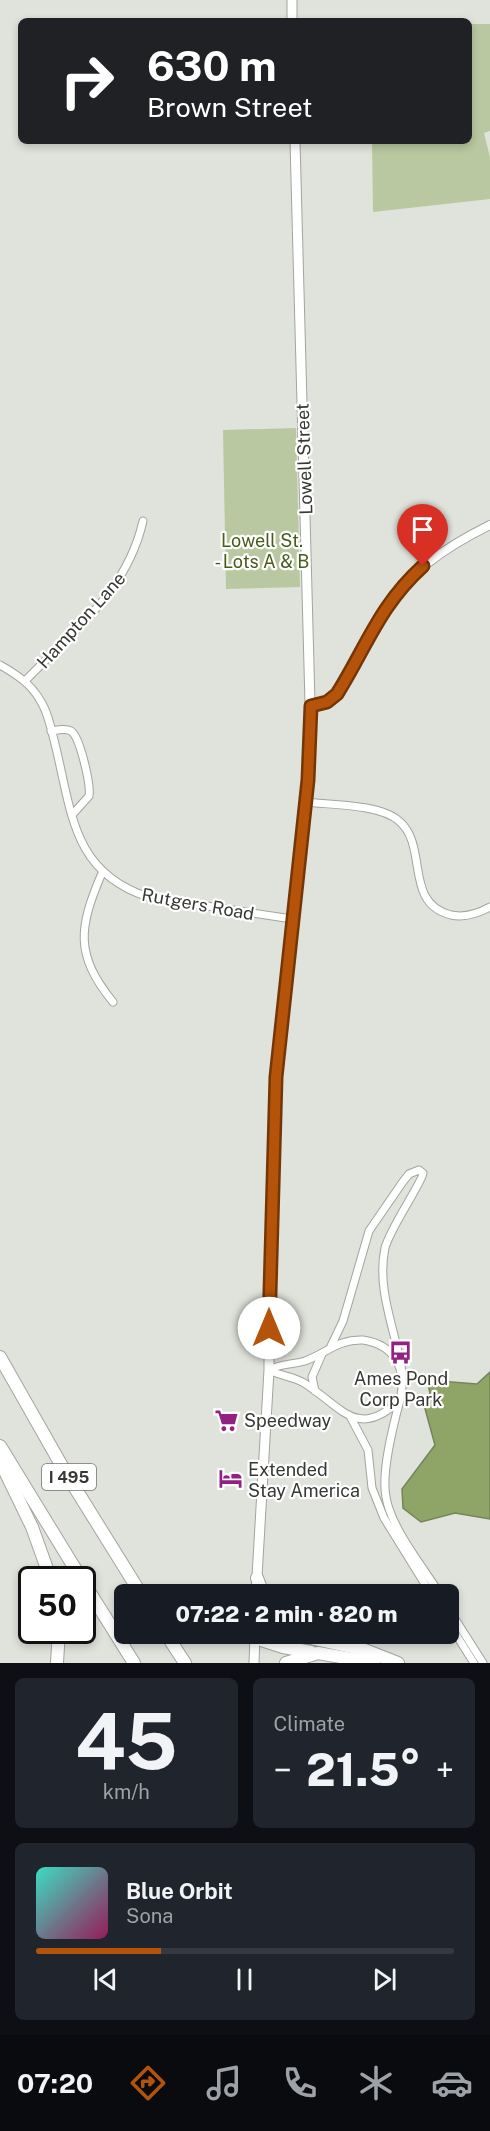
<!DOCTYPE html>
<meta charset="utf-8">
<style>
:root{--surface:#171b24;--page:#20242c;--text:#f1f3f6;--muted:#9ea1a6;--line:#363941;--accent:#b45309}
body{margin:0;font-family:"Public Sans",sans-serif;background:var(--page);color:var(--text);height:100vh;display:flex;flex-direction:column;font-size:22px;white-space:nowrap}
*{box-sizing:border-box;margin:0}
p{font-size:20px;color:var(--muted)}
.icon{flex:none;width:33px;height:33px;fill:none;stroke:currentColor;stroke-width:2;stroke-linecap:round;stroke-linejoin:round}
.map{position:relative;height:1663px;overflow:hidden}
.details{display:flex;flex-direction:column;gap:15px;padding:15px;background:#0d0f14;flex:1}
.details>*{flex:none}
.guide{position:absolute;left:18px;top:18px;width:454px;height:126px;border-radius:9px;box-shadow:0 3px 9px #0003;background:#202124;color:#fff;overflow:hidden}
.speed{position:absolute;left:18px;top:1566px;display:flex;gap:12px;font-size:30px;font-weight:700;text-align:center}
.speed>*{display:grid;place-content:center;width:78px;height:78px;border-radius:50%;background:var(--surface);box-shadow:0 3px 9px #0003;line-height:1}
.speed .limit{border:3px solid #111;border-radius:9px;background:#fff;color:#111}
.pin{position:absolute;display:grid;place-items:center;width:51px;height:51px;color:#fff;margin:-62px -26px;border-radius:50% 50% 50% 0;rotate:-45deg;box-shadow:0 0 6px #0007}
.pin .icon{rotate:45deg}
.me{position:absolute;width:66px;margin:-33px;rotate:0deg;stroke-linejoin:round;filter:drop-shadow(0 0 4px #0008)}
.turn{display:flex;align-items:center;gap:21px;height:126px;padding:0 30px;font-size:27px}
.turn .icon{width:78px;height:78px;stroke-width:2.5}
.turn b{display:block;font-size:42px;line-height:51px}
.big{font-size:45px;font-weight:800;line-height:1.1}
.details .widget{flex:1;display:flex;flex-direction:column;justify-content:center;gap:9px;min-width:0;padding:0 21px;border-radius:9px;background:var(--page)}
.details .dial{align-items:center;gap:0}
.dial b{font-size:78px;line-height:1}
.song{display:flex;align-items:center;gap:18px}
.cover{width:72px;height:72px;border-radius:9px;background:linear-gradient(135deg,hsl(170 70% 55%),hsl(330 70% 35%))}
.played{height:6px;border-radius:3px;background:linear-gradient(90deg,var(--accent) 30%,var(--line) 30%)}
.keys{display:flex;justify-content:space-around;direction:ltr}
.heat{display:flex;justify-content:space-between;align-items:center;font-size:33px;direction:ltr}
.details .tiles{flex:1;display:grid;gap:15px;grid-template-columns:1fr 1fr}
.widget:last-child{grid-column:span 2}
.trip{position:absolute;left:114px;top:1584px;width:345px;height:60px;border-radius:9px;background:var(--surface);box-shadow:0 3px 9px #0003;font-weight:800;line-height:60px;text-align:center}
.tabs{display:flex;height:96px;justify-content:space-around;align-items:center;background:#090b0e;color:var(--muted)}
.tabs .icon{width:42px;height:42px}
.tabs .on{color:var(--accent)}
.tabs b{font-size:27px;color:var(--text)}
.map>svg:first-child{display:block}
.green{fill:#b9c8a0}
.water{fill:#8fa568;stroke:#758459;stroke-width:1.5}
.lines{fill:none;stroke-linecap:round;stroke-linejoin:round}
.minor-casing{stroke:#a2a59e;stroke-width:9}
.tertiary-casing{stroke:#a2a59e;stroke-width:10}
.secondary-casing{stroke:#a2a59e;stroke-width:11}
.motorway-casing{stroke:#a2a59e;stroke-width:14}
.minor{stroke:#fff;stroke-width:7}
.tertiary{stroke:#fff;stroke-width:8}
.secondary{stroke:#fff;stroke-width:9}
.motorway{stroke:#fff;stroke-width:12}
.route-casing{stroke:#753606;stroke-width:15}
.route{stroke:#b45309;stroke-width:10}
.labels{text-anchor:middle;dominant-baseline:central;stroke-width:4.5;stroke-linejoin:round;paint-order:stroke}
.shield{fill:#fff;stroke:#737472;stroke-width:1.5}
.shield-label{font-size:16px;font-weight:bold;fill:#373835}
.street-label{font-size:18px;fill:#373835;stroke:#fff}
.park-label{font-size:18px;fill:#485c1a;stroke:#fff}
.poi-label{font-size:18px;fill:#373835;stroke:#fff;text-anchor:start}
</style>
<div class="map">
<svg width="490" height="1663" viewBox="0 0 490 1663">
<rect width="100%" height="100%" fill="#e0e3dc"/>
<!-- green -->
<g class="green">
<polygon points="470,24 490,24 490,131 484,133 490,157 490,199 373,212 372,141 470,141"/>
<polygon points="296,428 300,587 226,589 223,430"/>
</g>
<!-- water -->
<polygon class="water" points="490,1372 490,1519 455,1513 421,1522 403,1508 402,1489 435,1445 424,1405 430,1393 427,1380 477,1384"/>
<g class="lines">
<defs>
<g id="minor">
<path d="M0,665C16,674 31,684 40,700C49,714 52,733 56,748C72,815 74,873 148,897L292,919"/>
<path d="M25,681C73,631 127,592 143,521"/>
<path d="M51,731C58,730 65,728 71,731C80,737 91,785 89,796L72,815"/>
<path d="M306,802C331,805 380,804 399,821C429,846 403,903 451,915C465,918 477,914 490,907"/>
<path d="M102,873C79,927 74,954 113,1002"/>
<path d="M363,1340C396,1345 407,1370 400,1400C357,1441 341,1406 304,1383C293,1376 280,1376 269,1370C281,1363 292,1365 305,1361C327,1353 338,1339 363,1340Z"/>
<path d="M331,1346L343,1321L369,1231L402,1183L409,1174L419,1170L423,1173C423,1181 390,1228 385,1248C376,1290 396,1331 402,1372"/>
<polyline points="315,1391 312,1377 322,1354"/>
<path d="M400,1400C393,1426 381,1472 386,1497C391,1528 423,1567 440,1594"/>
<polyline points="351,1418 368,1450 372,1488 384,1518 431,1594"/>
<polyline points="448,1608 483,1663"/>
<polyline points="448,1622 474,1663"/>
</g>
<path id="tertiary" d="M311,706L327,702L337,694C353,670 363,642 379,617C406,574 445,547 490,525"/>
<g id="secondary">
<polyline points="292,0 292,21"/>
<polyline points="256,1594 269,1370 269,1283 276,1077 311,741 295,141"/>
<polyline points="254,1663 255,1634"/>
</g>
<g id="motorway">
<polyline points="0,1357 67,1475 141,1594"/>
<polyline points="0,1446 82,1580"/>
<polyline points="0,1461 32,1527 51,1580"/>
<polyline points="257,1578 263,1594"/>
<polyline points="82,1580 134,1663"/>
<polyline points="166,1634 185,1663"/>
<polyline points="292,1634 365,1650 398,1663"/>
<polyline points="255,1638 283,1647 311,1652"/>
<polyline points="57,1663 59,1630"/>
<polyline points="286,1663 318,1653 374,1663"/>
</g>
</defs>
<!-- minor casing -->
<use href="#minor" class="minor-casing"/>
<!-- tertiary casing -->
<use href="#tertiary" class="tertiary-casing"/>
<!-- secondary casing -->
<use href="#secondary" class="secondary-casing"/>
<!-- motorway casing -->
<use href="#motorway" class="motorway-casing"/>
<!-- minor -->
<use href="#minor" class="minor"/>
<!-- tertiary -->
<use href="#tertiary" class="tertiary"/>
<!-- secondary -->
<use href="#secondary" class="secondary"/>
<!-- motorway -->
<use href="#motorway" class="motorway"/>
</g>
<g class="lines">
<defs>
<path id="route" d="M269,1328L276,1077L308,780L311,706L327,702L337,694C367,646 379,606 423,566"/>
</defs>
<!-- route casing -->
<use href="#route" class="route-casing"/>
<!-- route -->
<use href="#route" class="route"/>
</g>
<!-- icons -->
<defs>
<symbol id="bus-bare" viewBox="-9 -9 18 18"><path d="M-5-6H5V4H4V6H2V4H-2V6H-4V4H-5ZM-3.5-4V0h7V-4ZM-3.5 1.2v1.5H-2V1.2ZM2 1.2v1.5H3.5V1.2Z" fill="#922182" stroke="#fff" stroke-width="2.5" paint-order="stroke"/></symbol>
<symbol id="supermarket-bare" viewBox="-9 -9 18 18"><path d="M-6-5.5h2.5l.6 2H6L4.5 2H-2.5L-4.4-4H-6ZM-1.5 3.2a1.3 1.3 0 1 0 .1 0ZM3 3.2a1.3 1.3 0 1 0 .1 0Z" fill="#922182" stroke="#fff" stroke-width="2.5" paint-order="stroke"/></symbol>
<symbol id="hotel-bare" viewBox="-9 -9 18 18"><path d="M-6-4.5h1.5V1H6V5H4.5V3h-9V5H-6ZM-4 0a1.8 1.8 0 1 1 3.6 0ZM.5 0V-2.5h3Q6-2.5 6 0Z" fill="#922182" stroke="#fff" stroke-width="2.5" paint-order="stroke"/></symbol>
</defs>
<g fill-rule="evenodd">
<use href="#bus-bare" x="384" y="1336" width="33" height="33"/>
<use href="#supermarket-bare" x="210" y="1404" width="33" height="33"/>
<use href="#hotel-bare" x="214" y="1462" width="33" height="33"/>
</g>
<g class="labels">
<!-- shield labels -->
<rect class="shield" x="42" y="1464" width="54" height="26" rx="4.5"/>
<g class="shield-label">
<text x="69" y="1477">I 495</text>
</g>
<!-- street labels -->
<g class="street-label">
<text transform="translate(304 459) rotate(-92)">Lowell Street</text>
<text transform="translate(81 620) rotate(-48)">Hampton Lane</text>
<text transform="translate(198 904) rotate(10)">Rutgers Road</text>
</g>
<!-- park labels -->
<g class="park-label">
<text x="262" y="540">Lowell St.<tspan x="262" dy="21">- Lots A &amp; B</tspan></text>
</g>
<!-- poi labels -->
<g class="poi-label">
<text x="401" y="1378" text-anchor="middle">Ames Pond<tspan x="401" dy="21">Corp Park</tspan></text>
<text x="244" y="1420">Speedway</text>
<text x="248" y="1469">Extended<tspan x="248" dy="21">Stay America</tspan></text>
</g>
</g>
</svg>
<div class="speed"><div class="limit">50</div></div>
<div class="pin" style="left:423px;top:566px;background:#d93025"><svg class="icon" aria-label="arrive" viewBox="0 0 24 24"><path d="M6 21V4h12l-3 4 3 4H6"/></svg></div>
<svg class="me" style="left:269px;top:1328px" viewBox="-20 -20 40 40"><circle r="19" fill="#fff"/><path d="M0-13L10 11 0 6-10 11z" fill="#b45309"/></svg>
<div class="trip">07:22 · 2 min · 820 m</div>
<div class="guide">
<div class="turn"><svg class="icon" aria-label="right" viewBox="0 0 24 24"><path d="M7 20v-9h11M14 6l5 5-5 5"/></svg><div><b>630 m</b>Brown Street</div></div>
</div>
</div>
<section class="details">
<div class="tiles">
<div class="widget dial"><b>45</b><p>km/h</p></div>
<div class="widget"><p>Climate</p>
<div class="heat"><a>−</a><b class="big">21.5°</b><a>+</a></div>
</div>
<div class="widget">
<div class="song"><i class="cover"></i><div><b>Blue Orbit</b><p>Sona</p></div></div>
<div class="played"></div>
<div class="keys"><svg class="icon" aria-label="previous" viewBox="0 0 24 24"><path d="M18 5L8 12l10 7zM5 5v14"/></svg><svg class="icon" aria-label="pause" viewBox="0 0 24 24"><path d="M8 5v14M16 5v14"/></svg><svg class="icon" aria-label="next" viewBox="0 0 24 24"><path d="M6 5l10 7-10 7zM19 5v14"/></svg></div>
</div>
</div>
</section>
<nav class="tabs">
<b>07:20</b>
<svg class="icon on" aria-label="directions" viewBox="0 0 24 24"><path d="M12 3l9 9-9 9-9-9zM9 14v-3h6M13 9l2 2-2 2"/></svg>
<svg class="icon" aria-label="music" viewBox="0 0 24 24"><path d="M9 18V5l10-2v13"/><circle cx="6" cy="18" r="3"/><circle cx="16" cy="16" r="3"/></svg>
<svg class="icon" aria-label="phone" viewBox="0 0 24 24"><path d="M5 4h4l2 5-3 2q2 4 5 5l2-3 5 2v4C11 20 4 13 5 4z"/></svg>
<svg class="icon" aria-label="climate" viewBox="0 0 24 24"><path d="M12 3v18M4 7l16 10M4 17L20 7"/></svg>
<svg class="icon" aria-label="car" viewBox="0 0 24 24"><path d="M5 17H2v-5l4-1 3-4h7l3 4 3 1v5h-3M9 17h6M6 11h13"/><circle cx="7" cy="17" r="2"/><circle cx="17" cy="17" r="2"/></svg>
</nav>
